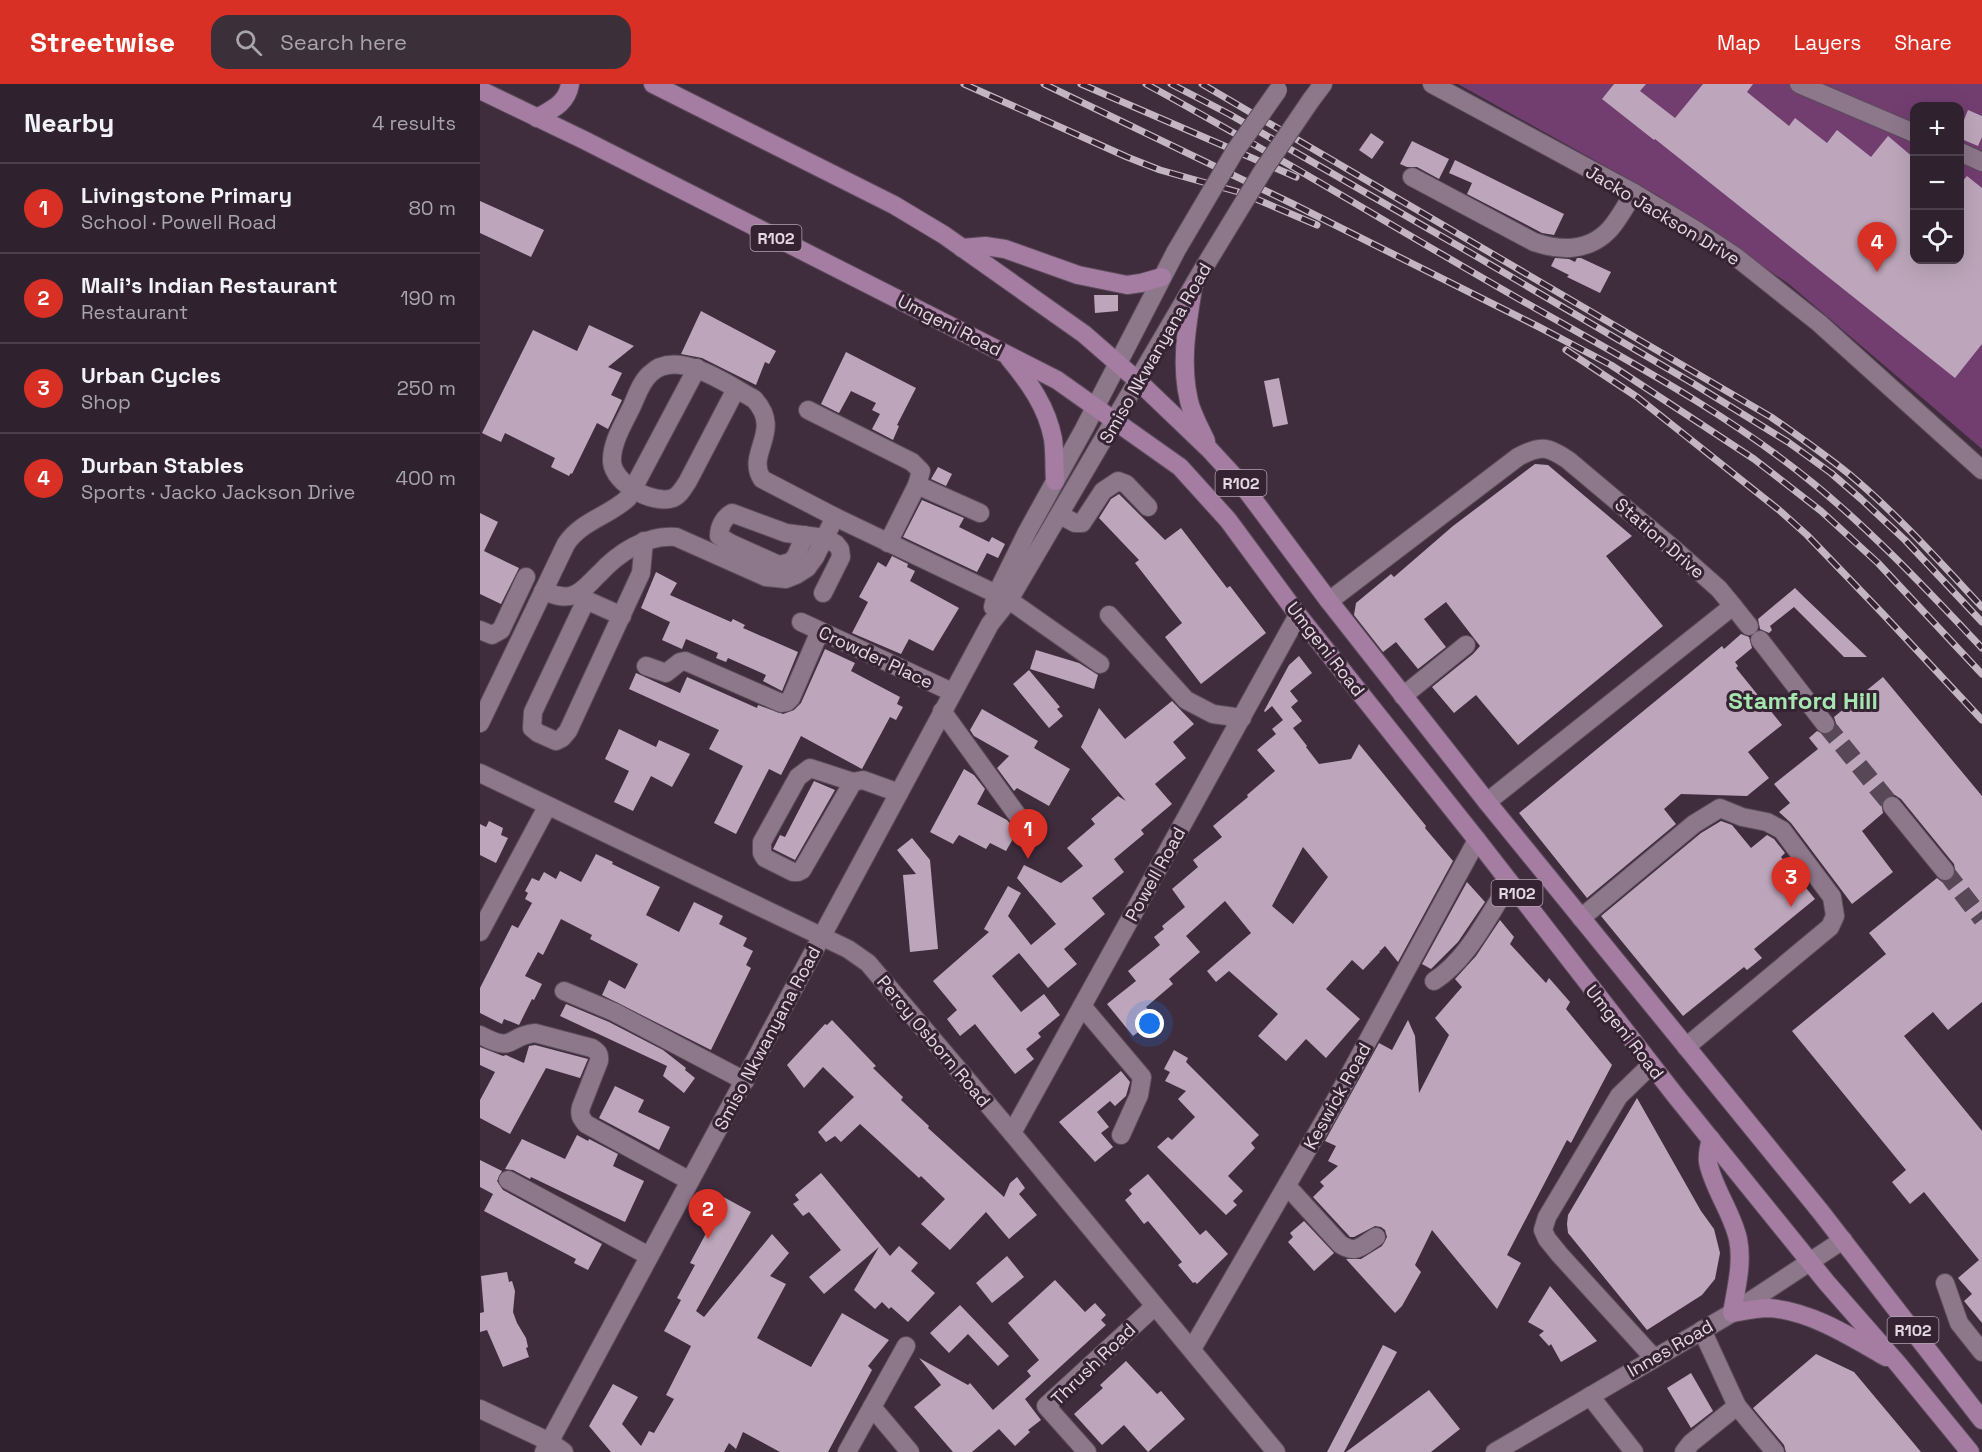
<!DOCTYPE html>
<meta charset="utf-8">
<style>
:root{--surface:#2f222e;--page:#3b2f3a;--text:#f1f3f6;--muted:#a7a4aa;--line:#4a3f4a;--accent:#d93025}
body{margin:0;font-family:"Space Grotesk",sans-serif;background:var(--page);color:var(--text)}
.controls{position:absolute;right:18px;top:18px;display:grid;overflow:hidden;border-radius:12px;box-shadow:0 6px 24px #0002}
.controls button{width:54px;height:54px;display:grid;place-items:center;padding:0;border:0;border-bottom:2px solid var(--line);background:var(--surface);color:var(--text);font:30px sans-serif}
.you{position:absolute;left:670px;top:940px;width:21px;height:21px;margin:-15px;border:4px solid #fff;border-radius:50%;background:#1a73e8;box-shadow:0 0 0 9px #1a73e833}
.badge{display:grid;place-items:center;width:39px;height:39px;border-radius:50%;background:var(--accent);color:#fff;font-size:20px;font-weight:700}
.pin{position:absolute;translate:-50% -50px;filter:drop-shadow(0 2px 3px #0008)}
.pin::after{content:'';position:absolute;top:32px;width:21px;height:18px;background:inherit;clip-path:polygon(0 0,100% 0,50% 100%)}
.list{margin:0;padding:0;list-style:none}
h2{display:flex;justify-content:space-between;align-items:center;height:78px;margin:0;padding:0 24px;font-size:26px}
h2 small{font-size:20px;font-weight:400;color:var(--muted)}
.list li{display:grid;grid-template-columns:39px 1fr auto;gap:18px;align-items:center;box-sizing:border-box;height:90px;padding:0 24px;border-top:2px solid var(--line)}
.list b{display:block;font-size:22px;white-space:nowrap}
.list p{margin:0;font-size:20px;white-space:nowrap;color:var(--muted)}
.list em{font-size:20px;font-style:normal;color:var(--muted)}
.icon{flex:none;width:33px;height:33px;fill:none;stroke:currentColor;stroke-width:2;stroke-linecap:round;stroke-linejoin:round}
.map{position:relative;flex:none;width:1502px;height:1368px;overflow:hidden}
header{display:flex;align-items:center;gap:36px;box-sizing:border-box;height:84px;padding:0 30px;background:var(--accent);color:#fff}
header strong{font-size:28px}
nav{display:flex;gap:33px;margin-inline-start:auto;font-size:21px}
.search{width:420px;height:54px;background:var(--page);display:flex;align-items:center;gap:15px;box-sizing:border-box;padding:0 21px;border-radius:18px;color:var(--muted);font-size:22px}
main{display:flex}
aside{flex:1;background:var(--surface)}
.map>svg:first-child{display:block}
.green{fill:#723e70;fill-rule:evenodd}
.building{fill:#bda6bb;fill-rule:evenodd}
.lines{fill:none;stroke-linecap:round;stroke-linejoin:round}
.minor-tunnel{stroke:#584757;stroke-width:18;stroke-dasharray:18 9;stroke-linecap:butt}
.minor-casing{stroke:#5b4c5a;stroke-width:20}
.major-casing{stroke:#5b4c5a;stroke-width:20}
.minor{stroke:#8d778b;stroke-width:18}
.major{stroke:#a57ca2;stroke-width:18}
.rail-casing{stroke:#c3b5c2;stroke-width:7}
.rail{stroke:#352334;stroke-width:4.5;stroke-dasharray:14;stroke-linecap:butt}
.minor-bridge-casing{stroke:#5b4c5a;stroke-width:20;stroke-linecap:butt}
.minor-bridge{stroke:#8d778b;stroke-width:18}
.labels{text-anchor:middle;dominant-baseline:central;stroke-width:6;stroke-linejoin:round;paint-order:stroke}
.shield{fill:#352334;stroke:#b0a2ae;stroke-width:1.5}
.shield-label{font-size:16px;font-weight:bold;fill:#e4d8e3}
.street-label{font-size:18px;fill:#e4d8e3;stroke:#352334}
.district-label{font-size:24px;font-weight:bold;fill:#a6e7b0;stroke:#352334}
</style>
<header>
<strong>Streetwise</strong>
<div class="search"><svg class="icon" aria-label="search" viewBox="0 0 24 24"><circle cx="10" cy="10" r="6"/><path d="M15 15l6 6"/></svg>Search here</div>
<nav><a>Map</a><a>Layers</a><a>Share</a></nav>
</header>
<main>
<aside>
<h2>Nearby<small>4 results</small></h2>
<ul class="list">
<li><span class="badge">1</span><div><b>Livingstone Primary</b><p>School · Powell Road</p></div><em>80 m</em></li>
<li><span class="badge">2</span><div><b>Mali's Indian Restaurant</b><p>Restaurant</p></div><em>190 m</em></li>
<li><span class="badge">3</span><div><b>Urban Cycles</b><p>Shop</p></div><em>250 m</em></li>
<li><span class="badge">4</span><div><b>Durban Stables</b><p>Sports · Jacko Jackson Drive</p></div><em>400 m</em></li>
</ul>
</aside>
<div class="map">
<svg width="1502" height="1368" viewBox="0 0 1502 1368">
<rect width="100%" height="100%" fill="#3f2d3e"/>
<path class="green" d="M978,0H1502V365L1309,200L1177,111ZM1434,22H1480V176H1434Z"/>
<g class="building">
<polygon points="1134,0 1166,0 1160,7 1195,34 1223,0 1273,0 1267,8 1309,42 1315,34 1347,59 1357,46 1391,73 1408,52 1434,74 1434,176 1479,176 1479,101 1487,92 1502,104 1502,260 1475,294 1175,55 1174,56 1122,15"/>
<polygon points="1488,26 1502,32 1502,53 1498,62 1479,54 1479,48"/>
<polygon points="891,49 904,58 892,75 879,66"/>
<polygon points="932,57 969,75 959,95 937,83 927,83 920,80"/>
<polygon points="975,76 1084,130 1074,151 1062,149 1045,140 987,110 992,99 969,89"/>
<polygon points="0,117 64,146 51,173 0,149"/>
<polygon points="1075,174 1089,175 1095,178 1097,174 1101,174 1131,188 1120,209 1087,193 1089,191 1071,182"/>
<polygon points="614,211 638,211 638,227 615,229"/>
<polygon points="221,227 296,267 289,280 285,278 276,301 222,274 201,270"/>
<polygon points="109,241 154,262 128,283 142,289 131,311 142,316 128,345 117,339 92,390 91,389 89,392 71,383 75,374 25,349 21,358 2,349 53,246 97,267"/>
<polygon points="366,268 436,304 417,341 419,342 413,356 392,345 400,330 392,326 396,319 371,307 359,329 341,320"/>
<polygon points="799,294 808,340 793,343 784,297"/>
<polygon points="1055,380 1068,381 1152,452 1126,472 1183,542 1038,661 996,611 974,629 952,603 993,570 1000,562 966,518 944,535 966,563 938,585 916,558 903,568 874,531 876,519 911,490 914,493 973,442"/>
<polygon points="458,383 472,390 466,402 451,395"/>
<polygon points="639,410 685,456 701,444 747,504 750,502 786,549 721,600 685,553 702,539 655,479 659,476 619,434 631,415"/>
<polygon points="442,416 484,434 479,443 509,458 512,453 525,460 518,474 507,469 497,488 423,453"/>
<polygon points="0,429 18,438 4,467 39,484 21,520 0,510"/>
<polygon points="412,472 428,480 427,483 435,487 430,497 479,524 453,567 429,555 421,570 372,549 388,518 379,513 398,478 406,483"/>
<polygon points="176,488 197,499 190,511 251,538 253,535 265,541 263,544 318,568 302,607 283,597 286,591 248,574 246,578 236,574 238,569 206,555 202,565 182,556 190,538 161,524"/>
<polygon points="1315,504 1323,512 1387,573 1364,573 1314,523 1290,542 1292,546 1289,549 1280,545 1278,535"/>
<polygon points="1261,550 1269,553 1272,564 1255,578 1258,582 1256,584 1302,641 1268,668 1289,694 1267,712 1201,710 1184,725 1196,740 1107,814 1039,729 1206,592 1242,562 1244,565"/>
<polygon points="345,565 375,579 371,587 420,613 417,620 423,623 416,636 410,633 382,685 321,652 301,691 289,685 256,750 234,739 263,682 229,665 239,646 149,605 156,589 200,609 207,593 277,624 278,621 303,630 314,626 321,619"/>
<polygon points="556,566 599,579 618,591 614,605 550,585"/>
<path d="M819,572L832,589L810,607L818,617L811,623L822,637L813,644L827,662L826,663L839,680L871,675L879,660L946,742L945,744L973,777L918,878L905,862L900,867L899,866L900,868L883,886L872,876L846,905L880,935L846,974L826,955L806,977L778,952L798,930L749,887L736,898L727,887L771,849L745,817L706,852L720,868L689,895L693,900L666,923L679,938L664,950L661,946L653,952L627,920L656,897L648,887L680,861L674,853L684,845L682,842L705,823L692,805L718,783L713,776L742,753L733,742L768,713L767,711L795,687L777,666L796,650L792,645L803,636L792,622L785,628L784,627L809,581ZM823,763L848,793L813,840L792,822Z"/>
<polygon points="549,586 580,623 577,625 583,632 569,644 533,600"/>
<polygon points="1403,593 1502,712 1502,918 1468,946 1453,928 1424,952 1502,1047 1502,1239 1484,1217 1492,1210 1478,1194 1499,1176 1444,1108 1430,1120 1412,1098 1426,1086 1312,947 1406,870 1389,849 1457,794 1462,798 1467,798 1476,790 1474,780 1421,715 1415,711 1410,711 1401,719 1403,729 1382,747 1413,788 1372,820 1311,739 1299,728 1310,719 1294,700 1338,665 1329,654 1337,647 1346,651 1352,648 1356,639 1354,633"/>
<polygon points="692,617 714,640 693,658 706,674 675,700 692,720 661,746 664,750 634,775 644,788 612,814 625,830 584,865 597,880 568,904 539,869 512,892 541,928 564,910 580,931 558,949 561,953 546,965 554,975 535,990 495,940 480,952 467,935 477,926 453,897 509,848 504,845 528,802 541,809 528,832 551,861 576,840 537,794 544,781 581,799 603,782 587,764 615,740 611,735 638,712 646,717 601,663 619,624 645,655"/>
<polygon points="502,625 558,657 554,664 590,685 569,722 537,704 534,707 517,684 529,672 494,652 490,646"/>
<polygon points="139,645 176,663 179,656 210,670 192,703 171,692 153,727 134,718 149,687 125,675"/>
<polygon points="484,685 494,691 505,705 497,720 527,736 537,748 526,767 510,759 506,765 479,751 473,760 450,748"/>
<polygon points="334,697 355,706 315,776 293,765 300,751 305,753"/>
<polygon points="9,737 23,744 21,751 28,754 16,779 0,771 0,740 6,743"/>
<polygon points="1241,737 1252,741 1271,764 1287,751 1294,755 1305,769 1301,773 1335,815 1274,865 1282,874 1267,886 1264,883 1203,932 1121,832 1221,749"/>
<polygon points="432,754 450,776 458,865 430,868 423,791 436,790 417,766"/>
<polygon points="116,770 133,778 132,780 180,803 166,831 199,848 214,818 243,832 239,840 267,854 263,862 273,867 266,881 271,884 231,966 122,911 129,896 145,905 158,880 110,855 112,851 81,835 63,871 58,868 45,892 62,900 54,916 52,915 39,941 24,935 22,940 0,929 0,904 32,841 38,844 52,819 45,815 48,809 45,807 52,794 59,797 64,788 76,795 80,787 101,798"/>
<polygon points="987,798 1005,818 978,858 951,885 942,880"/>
<polygon points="1020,836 1034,853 1030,860 1066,899 1069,894 1090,918 1086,925 1132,981 1091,1059 1087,1056 1027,1171 1041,1179 1017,1225 952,1146 935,1181 941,1188 922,1222 915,1229 866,1175 881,1175 902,1162 907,1153 905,1146 901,1143 895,1142 874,1153 870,1153 833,1113 844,1102 840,1098 858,1082 848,1077 856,1062 845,1057 899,959 912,966 928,936 935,952 939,1009 969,951 955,934 982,903 975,895 996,872"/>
<polygon points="86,920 129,938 183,966 206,984 205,986 215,994 204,1009 183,992 187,982 80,932"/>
<polygon points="352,936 396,982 393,984 423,1013 421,1016 449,1042 448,1044 524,1113 530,1099 537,1093 545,1104 539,1110 557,1131 529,1155 506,1128 470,1166 441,1140 465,1115 441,1092 439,1094 380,1040 361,1058 355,1052 346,1058 338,1048 374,1013 343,983 324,1004 307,981 345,940 347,941"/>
<polygon points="55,961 108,975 100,994 66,984 30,1050 0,1034 0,1016 15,988 0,981 0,963 23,972 26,971 44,979 49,962"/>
<polygon points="694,966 708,974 706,978 779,1051 771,1059 775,1064 748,1092 763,1107 753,1117 757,1121 746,1131 677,1063 688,1053 692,1056 715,1033 698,1015 706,1007 685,997 690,988 684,985"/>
<polygon points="641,987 650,998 646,1012 635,1022 630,1017 617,1028 629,1043 621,1049 633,1063 615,1078 579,1038"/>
<polygon points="135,1002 164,1016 158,1028 190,1043 179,1066 119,1034"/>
<polygon points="1157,1014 1221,1127 1234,1145 1240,1169 1235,1195 1222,1211 1167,1246 1088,1149 1087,1140 1088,1131"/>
<polygon points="97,1051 108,1057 109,1055 138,1070 133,1082 164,1097 145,1138 51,1093 50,1095 33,1086 25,1085 42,1055 85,1075"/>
<polygon points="0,1076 22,1087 17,1097 23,1106 122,1160 108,1186 94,1179 96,1175 4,1127 13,1110 0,1103"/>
<polygon points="341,1089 410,1172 419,1162 438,1179 431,1187 455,1209 428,1238 411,1223 409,1225 402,1218 395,1225 374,1206 399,1163 344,1210 329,1193 361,1166 329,1128 323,1132 313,1120 319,1116 315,1111"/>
<polygon points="668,1090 720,1151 726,1146 748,1170 717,1200 715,1198 713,1199 698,1181 702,1178 668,1137 664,1140 645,1116 652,1110 649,1106"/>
<polygon points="238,1110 271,1128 216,1227 224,1233 292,1150 309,1169 290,1192 306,1200 277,1254 331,1283 362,1229 409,1256 388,1282 392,1286 348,1368 300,1368 263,1348 256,1365 249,1359 244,1368 131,1368 109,1342 133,1300 158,1313 142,1340 161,1362 169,1347 174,1349 194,1315 186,1311 211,1262 184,1247 201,1216 197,1214 215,1181 210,1179 230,1142 222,1138"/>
<polygon points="824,1137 854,1169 834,1187 808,1158 813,1153 810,1149"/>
<polygon points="527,1172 544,1193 512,1219 496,1199"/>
<polygon points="27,1188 29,1198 32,1197 35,1207 33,1228 37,1239 46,1254 48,1263 46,1264 49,1273 23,1283 7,1246 0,1248 0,1229 4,1228 1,1192"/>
<polygon points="575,1196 605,1228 615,1219 626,1231 621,1236 626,1241 545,1315 561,1336 548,1346 550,1348 535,1362 519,1345 492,1368 473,1368 434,1323 461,1301 439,1274 488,1301 490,1299 513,1326 551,1292 547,1287 559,1276 528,1239"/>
<polygon points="1070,1202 1117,1257 1081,1278 1071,1260 1069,1262 1059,1251 1064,1247 1048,1238"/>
<polygon points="480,1221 529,1272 518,1282 488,1250 469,1269 450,1249"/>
<polygon points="903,1261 917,1268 864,1368 847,1368"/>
<polygon points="1336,1270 1374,1288 1441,1368 1306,1368 1304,1361 1273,1324"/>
<polygon points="646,1277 677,1310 681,1307 705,1335 668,1368 644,1341 622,1361 594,1330 623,1304 620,1301"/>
<polygon points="1211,1289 1233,1327 1211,1344 1187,1304"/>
<polygon points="949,1306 980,1345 951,1368 866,1368"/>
</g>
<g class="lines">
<g class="minor-tunnel">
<polyline points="1345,640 1412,722"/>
<polyline points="1465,787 1502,835"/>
</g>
<defs>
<g id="minor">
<polyline points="952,0 1154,109 1217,147 1256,173 1339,239 1502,386"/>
<polyline points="1319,0 1434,49"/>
<polyline points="831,16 843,0"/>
<polyline points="1480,68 1502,78"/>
<path d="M932,93L1054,158C1080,167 1109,168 1130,145C1139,135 1146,121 1154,109"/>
<path d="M256,305L208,397C204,403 200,411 193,414C173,421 134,400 132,378C131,359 144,339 152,322C157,311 161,298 170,290C197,263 248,301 274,315C304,347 265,369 282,395L355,433L529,516L620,580"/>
<polyline points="328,326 432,378 441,387 437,401 408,459"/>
<polyline points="437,401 500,429"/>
<polyline points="580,431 595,439 602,439 623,407 638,397 646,400 668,423"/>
<path d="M325,451L316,472L311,478L299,481L250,459L239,452C239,443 244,433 252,429L306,449L345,454L356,460L360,465L361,473L343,509"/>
<path d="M63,507C72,510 80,514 90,512C102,510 110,498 119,490C138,469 167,450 196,453L286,493L306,495L316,491L327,484L335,473L355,433"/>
<polyline points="98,510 106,516 142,532"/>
<polyline points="106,516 53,628 52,644 58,649 76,657 82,654 88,647 161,489 164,457"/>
<path d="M849,517L1038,373C1060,361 1068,362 1088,376L1195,466L1239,505L1253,522L1007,718"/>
<polyline points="1253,522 1269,542"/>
<polyline points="513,523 516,511 547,448 604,345 696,167"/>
<polyline points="629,531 706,616 733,630 762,634"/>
<polyline points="321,538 472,608"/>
<polyline points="0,546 12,551 21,546 46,493"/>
<polyline points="1280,556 1345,640"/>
<polyline points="166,582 186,589 200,578 205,577 301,619 307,618 311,614 340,547"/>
<polyline points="923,612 986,561"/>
<polyline points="462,627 543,739"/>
<path d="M0,639L86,460C101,437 129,432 148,414L217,284"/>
<polyline points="0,689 368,865 388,879 532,1049 796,1368"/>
<polyline points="373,698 322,786 318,788 313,788 285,774 282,769 282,758 318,693 330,684 373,698 383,696 419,709"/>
<polyline points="1412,722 1465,787"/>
<polyline points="1101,834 1214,740 1240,724 1262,733 1287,738 1302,746 1352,813 1355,832 1350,843 1206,963"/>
<polyline points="0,848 67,723"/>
<path d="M954,897C989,874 1007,833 1030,799"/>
<polyline points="84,907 134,928 265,997"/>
<polyline points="602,922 662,993 659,1011 641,1051"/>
<path d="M0,951C36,970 26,952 55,949L112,964C118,968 120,970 119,977L101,1023C99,1031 101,1034 106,1040L210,1097"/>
<polyline points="1171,981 1139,1012 1067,1133 1063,1146 1067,1155 1080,1171 1174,1274"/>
<polyline points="532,1049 818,531"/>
<polyline points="28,1096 169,1172"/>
<path d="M807,1102L860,1160C876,1171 881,1162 896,1153"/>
<polyline points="1465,1199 1479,1239 1502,1268"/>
<polyline points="1222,1246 1257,1322 1295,1368"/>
<polyline points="712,1265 848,1030 997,756"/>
<polyline points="1110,1312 1154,1368"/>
<polyline points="392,1323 430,1368"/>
<polyline points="0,1325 70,1358 84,1368"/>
<polyline points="64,1368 510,540 529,516 723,185"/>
<polyline points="367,1368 426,1262"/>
<polyline points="607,1368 566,1322 675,1222"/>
<polyline points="1015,1368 1252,1229 1363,1156"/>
<polyline points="1204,1368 1211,1359 1257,1322"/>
</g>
<g id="major">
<polyline points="173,0 414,121 464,151 604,250 658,297 729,365 764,403 849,517 1007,718 1340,1127 1502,1336"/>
<polyline points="0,6 104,56 577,296 700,383 748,436 818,531 997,756 1195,1011 1347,1199 1418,1280 1490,1368"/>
<path d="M57,34C73,25 87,19 90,0"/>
<polyline points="482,164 505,162 525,165 598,191 647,201 661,199 682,193"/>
<path d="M713,204C707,242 700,279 709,317C712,330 720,344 726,357"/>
<path d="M529,274C549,298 567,323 573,355C575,369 574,383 575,397"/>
<path d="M1231,1055C1229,1062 1227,1070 1228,1078C1233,1104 1252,1128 1258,1155C1263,1179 1256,1205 1252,1229C1263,1227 1277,1224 1289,1224C1331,1227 1371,1253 1406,1273"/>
</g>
</defs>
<use href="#minor" class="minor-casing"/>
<use href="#major" class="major-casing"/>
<use href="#minor" class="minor"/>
<use href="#major" class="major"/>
<defs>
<g id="rail">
<polyline points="484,0 647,73 680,86 762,109 837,141"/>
<polyline points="564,0 813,120 1059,243 1131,281 1274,375 1341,427 1398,479 1502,590"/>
<polyline points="601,0 816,93"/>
<path d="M666,0C790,67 910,141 1032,211C1135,270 1243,325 1334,400C1395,450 1448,507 1502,564"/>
<polyline points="691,0 749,30 994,171 1214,300 1308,358 1351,389 1381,415 1425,456 1502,538"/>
<path d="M722,0L1291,333C1317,351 1344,370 1369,390C1417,430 1459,477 1502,523"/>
<polyline points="1086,266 1157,313 1299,426 1327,451 1403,530 1502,636"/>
</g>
</defs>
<use href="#rail" class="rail-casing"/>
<use href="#rail" class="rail"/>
<defs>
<g id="minor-bridge">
<polyline points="696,167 755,67 798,6"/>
<polyline points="723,185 784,85 831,16"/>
</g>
</defs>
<use href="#minor-bridge" class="minor-bridge-casing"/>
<use href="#minor-bridge" class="minor-bridge"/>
</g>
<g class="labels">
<g class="shield">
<rect x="270.5" y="141" width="51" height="26" rx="4.5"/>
<rect x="735.5" y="386" width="51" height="26" rx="4.5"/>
<rect x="1011.5" y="796" width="51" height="26" rx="4.5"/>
<rect x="1407.5" y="1233" width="51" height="26" rx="4.5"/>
</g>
<g class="shield-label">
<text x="296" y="154">R102</text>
<text x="761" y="399">R102</text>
<text x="1037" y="809">R102</text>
<text x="1433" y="1246">R102</text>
</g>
<g class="street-label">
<text transform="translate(1183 131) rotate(31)">Jacko Jackson Drive</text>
<text transform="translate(470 241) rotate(27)">Umgeni Road</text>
<text transform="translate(675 269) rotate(-60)">Smiso Nkwanyana Road</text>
<text transform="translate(1180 454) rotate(41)">Station Drive</text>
<text transform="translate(846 565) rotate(52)">Umgeni Road</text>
<text transform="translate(396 573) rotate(25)">Crowder Place</text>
<text transform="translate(675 790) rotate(-61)">Powell Road</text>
<text transform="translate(1145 948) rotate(52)">Umgeni Road</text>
<text transform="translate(287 954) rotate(-62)">Smiso Nkwanyana Road</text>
<text transform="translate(454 957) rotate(50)">Percy Osborn Road</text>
<text transform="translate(857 1012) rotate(-61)">Keswick Road</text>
<text transform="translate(1190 1264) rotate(-30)">Innes Road</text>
<text transform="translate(613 1280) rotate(-44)">Thrush Road</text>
</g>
<g class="district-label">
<text x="1323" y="616">Stamford Hill</text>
</g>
</g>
</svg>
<div class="controls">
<button>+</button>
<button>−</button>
<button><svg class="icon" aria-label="locate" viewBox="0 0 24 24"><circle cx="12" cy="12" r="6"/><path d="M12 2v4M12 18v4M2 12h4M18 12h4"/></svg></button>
</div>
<div class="you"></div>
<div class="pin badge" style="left:548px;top:775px">1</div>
<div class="pin badge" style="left:228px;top:1155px">2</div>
<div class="pin badge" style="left:1311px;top:823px">3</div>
<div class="pin badge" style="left:1397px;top:188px">4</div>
</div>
</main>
